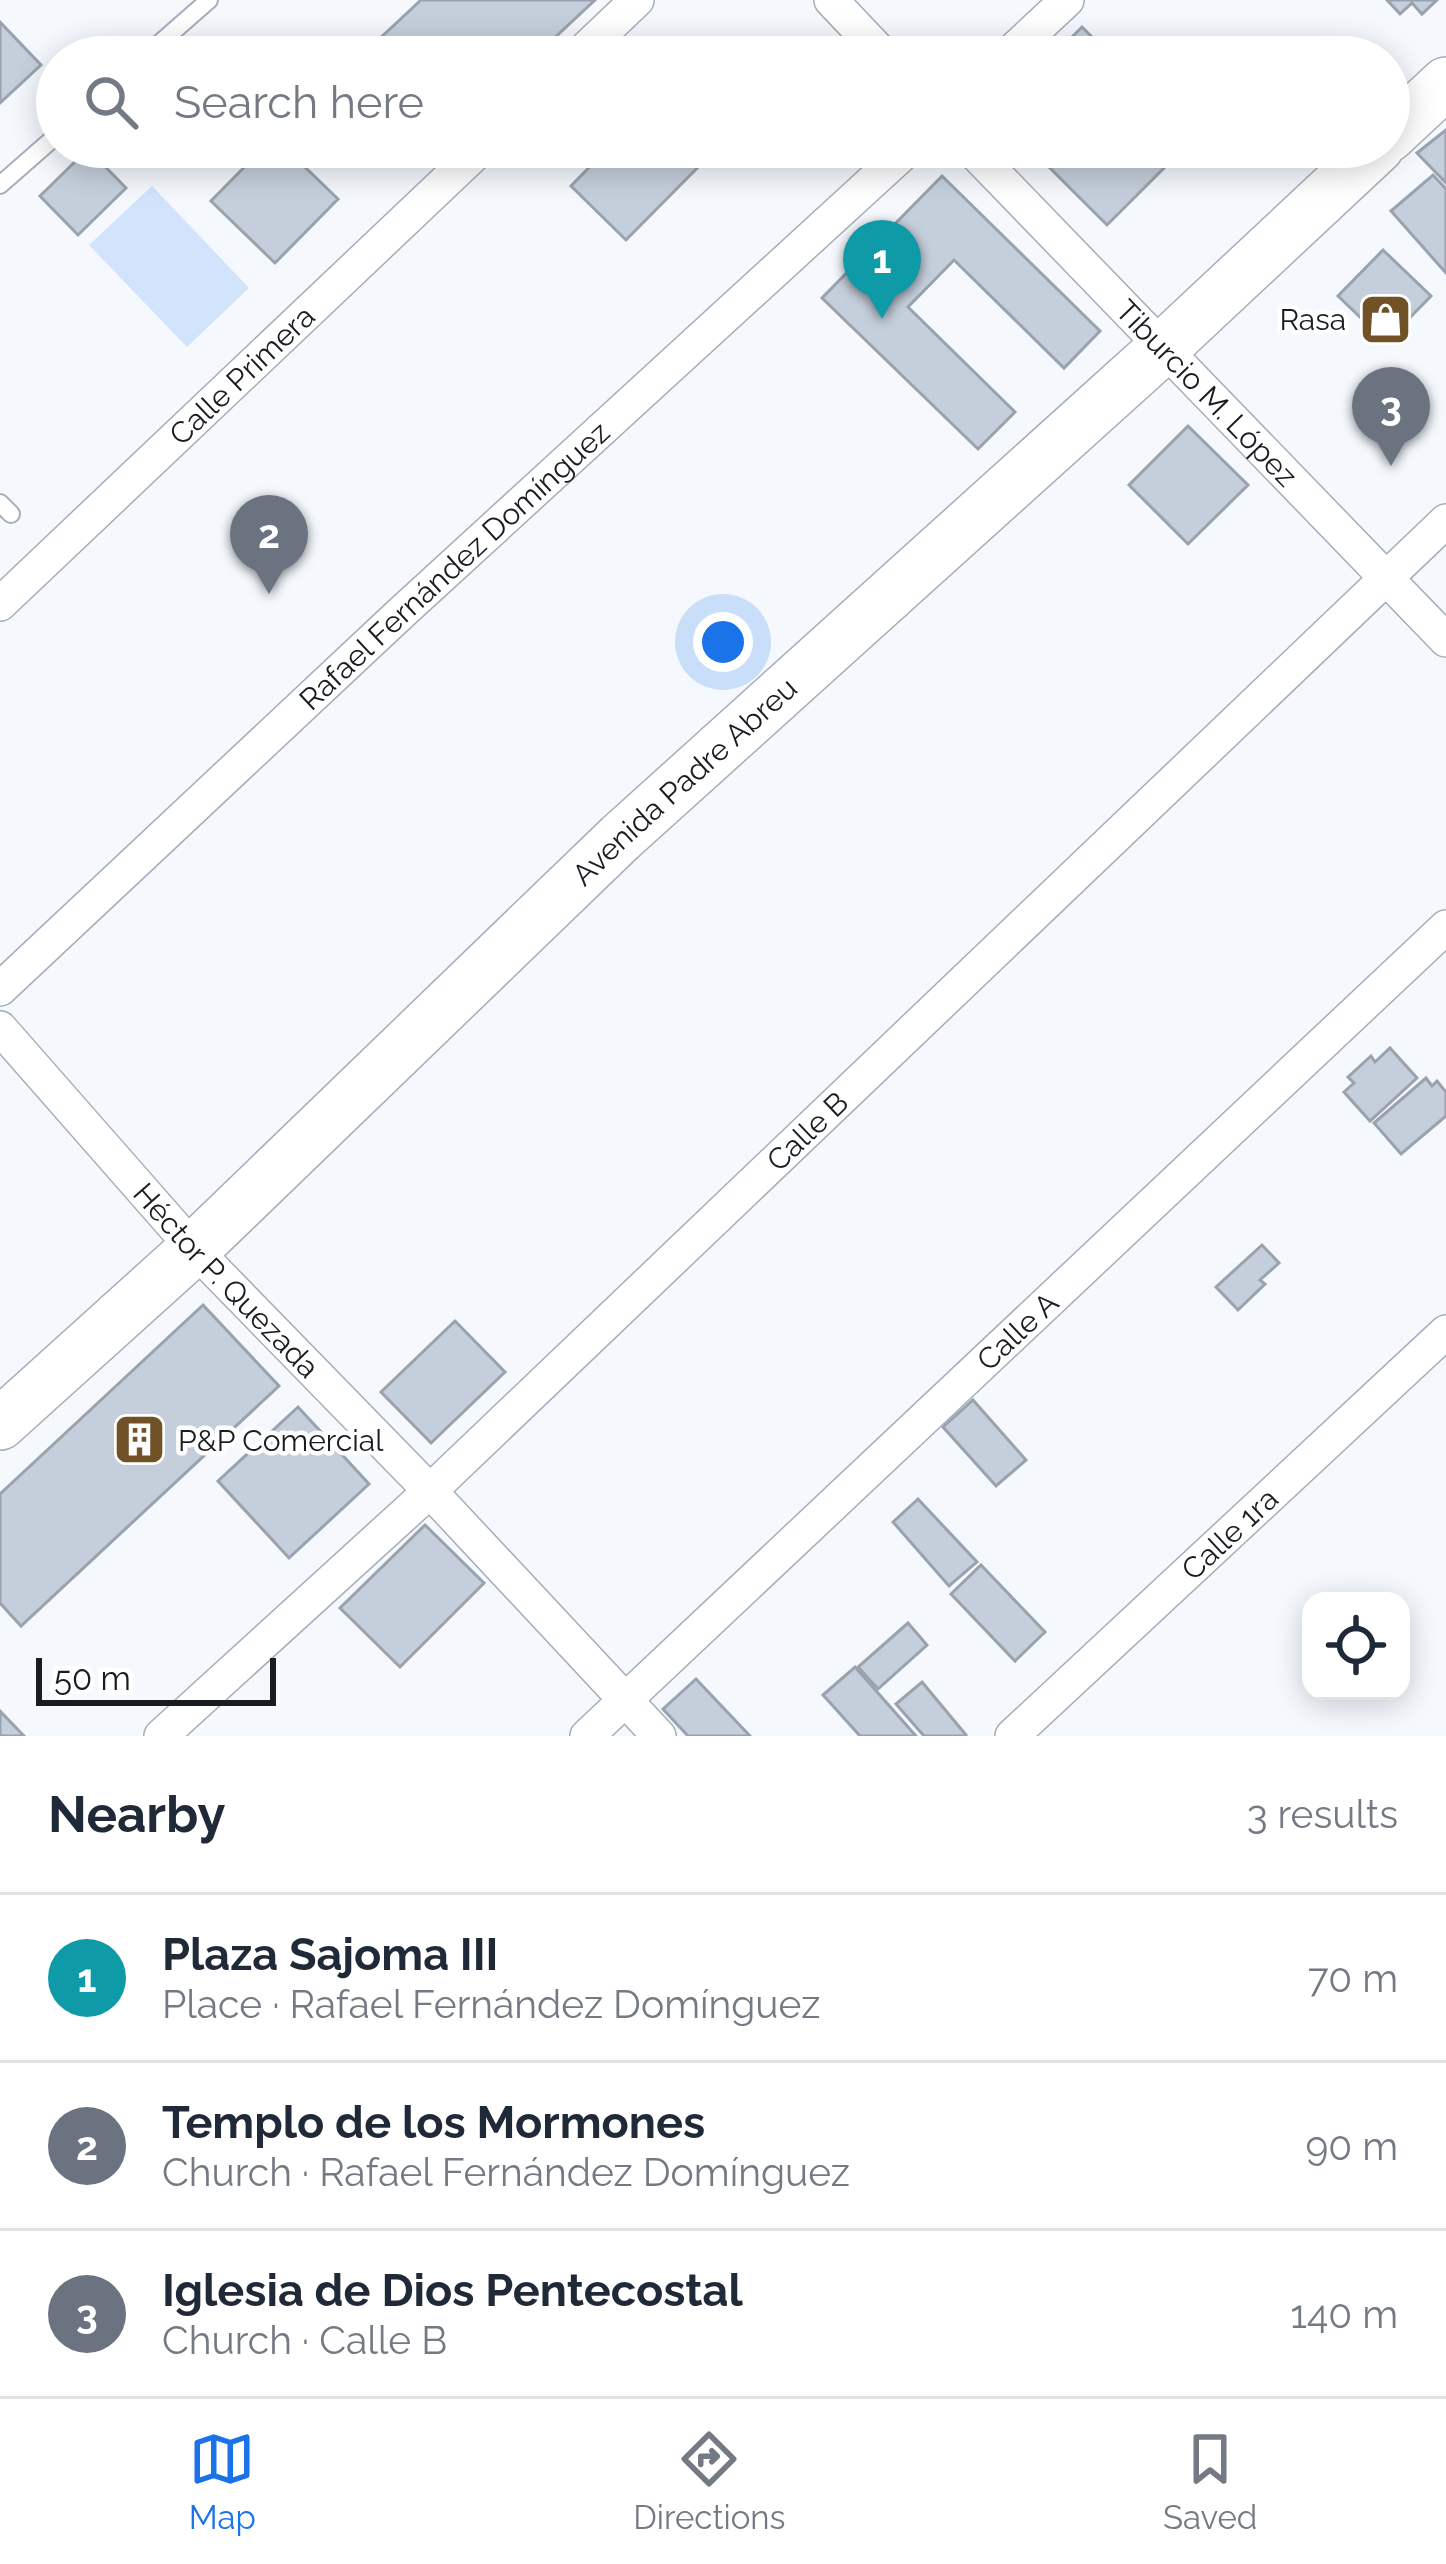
<!DOCTYPE html>
<meta charset="utf-8">
<style>
:root{--surface:#fff;--page:#f2f2f3;--text:#1f2937;--muted:#747a83;--line:#e0e1e3;--accent:#1a73e8}
body{margin:0;font-family:Raleway,sans-serif;background:var(--page);color:var(--text)}
.controls{position:absolute;right:36px;bottom:36px;display:grid;overflow:hidden;border-radius:24px;box-shadow:0 6px 30px #0003}
.controls button{width:108px;height:108px;display:grid;place-items:center;padding:0;border:0;border-bottom:3px solid var(--line);background:var(--surface);color:var(--text);font:60px sans-serif}
.scale{position:absolute;left:36px;bottom:30px;width:240px;box-sizing:border-box;padding-left:12px;border:6px solid #191d21;border-top:0;font-size:33px;line-height:42px;white-space:nowrap;color:#191d21;-webkit-text-stroke:9px #fff;paint-order:stroke}
.you{position:absolute;left:723px;top:642px;width:42px;height:42px;margin:-30px;border:9px solid #fff;border-radius:50%;background:#1a73e8;box-shadow:0 0 0 18px #1a73e833}
.badge{display:grid;place-items:center;width:78px;height:78px;border-radius:50%;background:var(--accent);color:#fff;font-size:39px;font-weight:700}
.pin{position:absolute;translate:-50% -99px;filter:drop-shadow(0 3px 6px #0008)}
.pin::after{content:'';position:absolute;top:63px;width:42px;height:36px;background:inherit;clip-path:polygon(0 0,100% 0,50% 100%)}
.list{margin:0;padding:0;list-style:none}
h2{display:flex;justify-content:space-between;align-items:center;height:156px;margin:0;padding:0 48px;font-size:51px}
h2 small{font-size:39px;font-weight:400;color:var(--muted)}
.list li{display:grid;grid-template-columns:78px 1fr auto;gap:36px;align-items:center;box-sizing:border-box;height:168px;padding:0 48px;border-top:3px solid var(--line)}
.list b{display:block;font-size:45px;white-space:nowrap}
.list p{margin:0;font-size:39px;white-space:nowrap;color:var(--muted)}
.list em{font-size:39px;font-style:normal;color:var(--muted)}
.icon{flex:none;width:66px;height:66px;fill:none;stroke:currentColor;stroke-width:2;stroke-linecap:round;stroke-linejoin:round}
.map{position:relative;flex:none;width:1446px;height:1736px;overflow:hidden}
.search{position:absolute;background:var(--surface);box-shadow:0 6px 30px #0003;left:36px;right:36px;top:36px;height:132px;display:flex;align-items:center;gap:30px;box-sizing:border-box;padding:0 42px;border-radius:66px;color:var(--muted);font-size:45px}
.sheet{height:660px;background:var(--surface)}
nav{display:flex;justify-content:space-around;align-items:center;box-sizing:border-box;height:168px;border-top:3px solid var(--line);background:var(--surface);font-size:33px;color:var(--muted)}
nav a{display:grid;justify-items:center;gap:6px}
nav .on{color:var(--accent)}
.map>svg:first-child{display:block}
.park{fill:#d1e4fc}
.building{fill:#c5cfdb;stroke:#99a2ae;stroke-width:3}
.lines{fill:none;stroke-linecap:round;stroke-linejoin:round}
.service-casing{stroke:#a4aeba;stroke-width:20}
.minor-casing{stroke:#a4aeba;stroke-width:36}
.primary-casing{stroke:#a4aeba;stroke-width:54}
.service{stroke:#fff;stroke-width:16}
.minor{stroke:#fff;stroke-width:33}
.primary{stroke:#fff;stroke-width:51}
.labels{text-anchor:middle;dominant-baseline:central;stroke-width:9;stroke-linejoin:round;paint-order:stroke}
.poi-label{font-size:30px;fill:#191d21;stroke:#fff;text-anchor:end}
.street-label{font-size:30px;fill:#191d21;stroke:#fff}
</style>
<div class="map">
<svg width="1446" height="1736" viewBox="0 0 1446 1736">
<rect width="100%" height="100%" fill="#f5f9fe"/>
<polygon class="park" points="152,186 249,288 187,347 89,245"/>
<g class="building">
<polygon points="421,0 595,0 534,57 360,57"/>
<polygon points="1387,0 1437,0 1422,14 1412,3 1400,14"/>
<polygon points="0,22 41,65 0,103"/>
<polygon points="1082,27 1112,57 1052,57"/>
<polygon points="1446,130 1446,183 1417,153"/>
<polygon points="264,147 284,147 338,199 275,263 211,201"/>
<polygon points="609,147 718,147 626,240 571,186"/>
<polygon points="1029,147 1185,147 1107,225"/>
<polygon points="88,149 126,188 78,235 40,196"/>
<polygon points="1433,175 1446,189 1446,273 1391,211"/>
<polygon points="942,176 1100,331 1064,368 954,260 908,307 1015,412 978,449 822,298"/>
<polygon points="1383,250 1431,296 1386,342 1338,296"/>
<polygon points="1188,426 1248,485 1188,544 1129,485"/>
<polygon points="1390,1048 1417,1078 1370,1121 1344,1092 1354,1083 1348,1077 1371,1056 1375,1062"/>
<polygon points="1426,1078 1432,1086 1437,1081 1446,1092 1446,1116 1401,1154 1374,1123"/>
<polygon points="1262,1245 1279,1263 1260,1280 1265,1284 1238,1310 1216,1287"/>
<polygon points="203,1305 279,1386 21,1626 0,1603 0,1494"/>
<polygon points="455,1321 505,1372 431,1443 381,1392"/>
<polygon points="973,1400 1026,1460 996,1486 943,1427"/>
<polygon points="298,1407 369,1484 289,1558 218,1481"/>
<polygon points="918,1499 977,1562 949,1586 893,1522"/>
<polygon points="425,1525 484,1583 400,1667 340,1608"/>
<polygon points="981,1565 1045,1632 1015,1661 951,1594"/>
<polygon points="908,1623 927,1645 878,1689 858,1667"/>
<polygon points="855,1667 916,1736 860,1736 823,1695"/>
<polygon points="696,1679 750,1736 688,1736 663,1709"/>
<polygon points="922,1682 966,1735 965,1736 924,1736 896,1704"/>
<polygon points="0,1711 24,1736 0,1736"/>
</g>
<g class="lines">
<defs>
<g id="service">
<polyline points="144,57 209,0"/>
<polyline points="0,185 57,135"/>
<polyline points="0,503 11,514"/>
</g>
<g id="minor">
<polyline points="831,0 885,57"/>
<polyline points="577,57 637,0"/>
<polyline points="1006,57 1067,0"/>
<path id="s1" d="M969,147L1446,640"/>
<path id="s2" d="M0,604L482,147"/>
<path id="s3" d="M0,989L400,614L910,147"/>
<path id="s4" d="M0,1028L194,1249L430,1491L659,1736"/>
<path id="s5" d="M161,1736L430,1491L1446,521"/>
<path id="s6" d="M587,1736L1446,927"/>
<path id="s7" d="M1012,1736L1446,1332"/>
</g>
<g id="primary">
<polyline points="1389,136 1446,83"/>
<path id="s8" d="M0,1424L194,1249L620,838L1162,349L1378,147"/>
</g>
</defs>
<use href="#service" class="service-casing"/>
<use href="#minor" class="minor-casing"/>
<use href="#primary" class="primary-casing"/>
<use href="#service" class="service"/>
<use href="#minor" class="minor"/>
<use href="#primary" class="primary"/>
</g>
<defs>
<symbol id="shop-square" viewBox="-11 -11 22 22"><rect x="-9" y="-9" width="18" height="18" rx="4" fill="#705226" stroke="#fff"/><path d="M-5-2.5h2.3a2.7 3.5 0 0 1 5.4 0H5L5.5 6h-11ZM-1.5-2.5h3a1.5 2.3 0 0 0-3 0Z" fill="#fff"/></symbol>
<symbol id="building-square" viewBox="-11 -11 22 22"><rect x="-9" y="-9" width="18" height="18" rx="4" fill="#705226" stroke="#fff"/><path d="M-4-6H4V6H1V3H-1V6H-4ZM-2.5-4.3h1.7v1.8h-1.7ZM.8-4.3h1.7v1.8H.8ZM-2.5-1h1.7V.8h-1.7ZM.8-1h1.7V.8H.8Z" fill="#fff"/></symbol>
</defs>
<g fill-rule="evenodd">
<use href="#shop-square" x="1356" y="290" width="59" height="59"/>
<use href="#building-square" x="110" y="1410" width="59" height="59"/>
</g>
<g class="labels">
<g class="poi-label">
<text x="1346" y="319">Rasa</text>
<text x="178" y="1440" text-anchor="start">P&amp;P Comercial</text>
</g>
<g class="street-label">
<text stroke="none"><textPath href="#s2" startOffset="333">Calle Primera</textPath></text>
<text stroke="none"><textPath href="#s1" startOffset="342">Tiburcio M. López</textPath></text>
<text stroke="none"><textPath href="#s3" startOffset="621">Rafael Fernández Domínguez</textPath></text>
<text stroke="none"><textPath href="#s8" startOffset="939">Avenida Padre Abreu</textPath></text>
<text stroke="none"><textPath href="#s5" startOffset="885">Calle B</textPath></text>
<text stroke="none"><textPath href="#s4" startOffset="339">Héctor P. Quezada</textPath></text>
<text stroke="none"><textPath href="#s6" startOffset="591">Calle A</textPath></text>
<text stroke="none"><textPath href="#s7" startOffset="297">Calle 1ra</textPath></text>
</g>
</g>
</svg>
<div class="controls">
<button><svg class="icon" aria-label="locate" viewBox="0 0 24 24"><circle cx="12" cy="12" r="6"/><path d="M12 2v4M12 18v4M2 12h4M18 12h4"/></svg></button>
</div>
<div class="scale">50 m</div>
<div class="you"></div>
<div class="pin badge" style="left:882px;top:319px;background:#0f9aa8">1</div>
<div class="pin badge" style="left:269px;top:594px;background:#6b7280">2</div>
<div class="pin badge" style="left:1391px;top:466px;background:#6b7280">3</div>
<div class="search"><svg class="icon" aria-label="search" viewBox="0 0 24 24"><circle cx="10" cy="10" r="6"/><path d="M15 15l6 6"/></svg>Search here</div>
</div>
<section class="sheet">
<h2>Nearby<small>3 results</small></h2>
<ul class="list">
<li><span class="badge" style="background:#0f9aa8">1</span><div><b>Plaza Sajoma III</b><p>Place · Rafael Fernández Domínguez</p></div><em>70 m</em></li>
<li><span class="badge" style="background:#6b7280">2</span><div><b>Templo de los Mormones</b><p>Church · Rafael Fernández Domínguez</p></div><em>90 m</em></li>
<li><span class="badge" style="background:#6b7280">3</span><div><b>Iglesia de Dios Pentecostal</b><p>Church · Calle B</p></div><em>140 m</em></li>
</ul>
</section>
<nav>
<a class="on"><svg class="icon" aria-label="map" viewBox="0 0 24 24"><path d="M3 6l6-2 6 2 6-2v14l-6 2-6-2-6 2zM9 4v14M15 6v14"/></svg>Map</a>
<a><svg class="icon" aria-label="directions" viewBox="0 0 24 24"><path d="M12 3l9 9-9 9-9-9zM9 14v-3h6M13 9l2 2-2 2"/></svg>Directions</a>
<a><svg class="icon" aria-label="saved" viewBox="0 0 24 24"><path d="M7 4h10v16l-5-4-5 4z"/></svg>Saved</a>
</nav>
